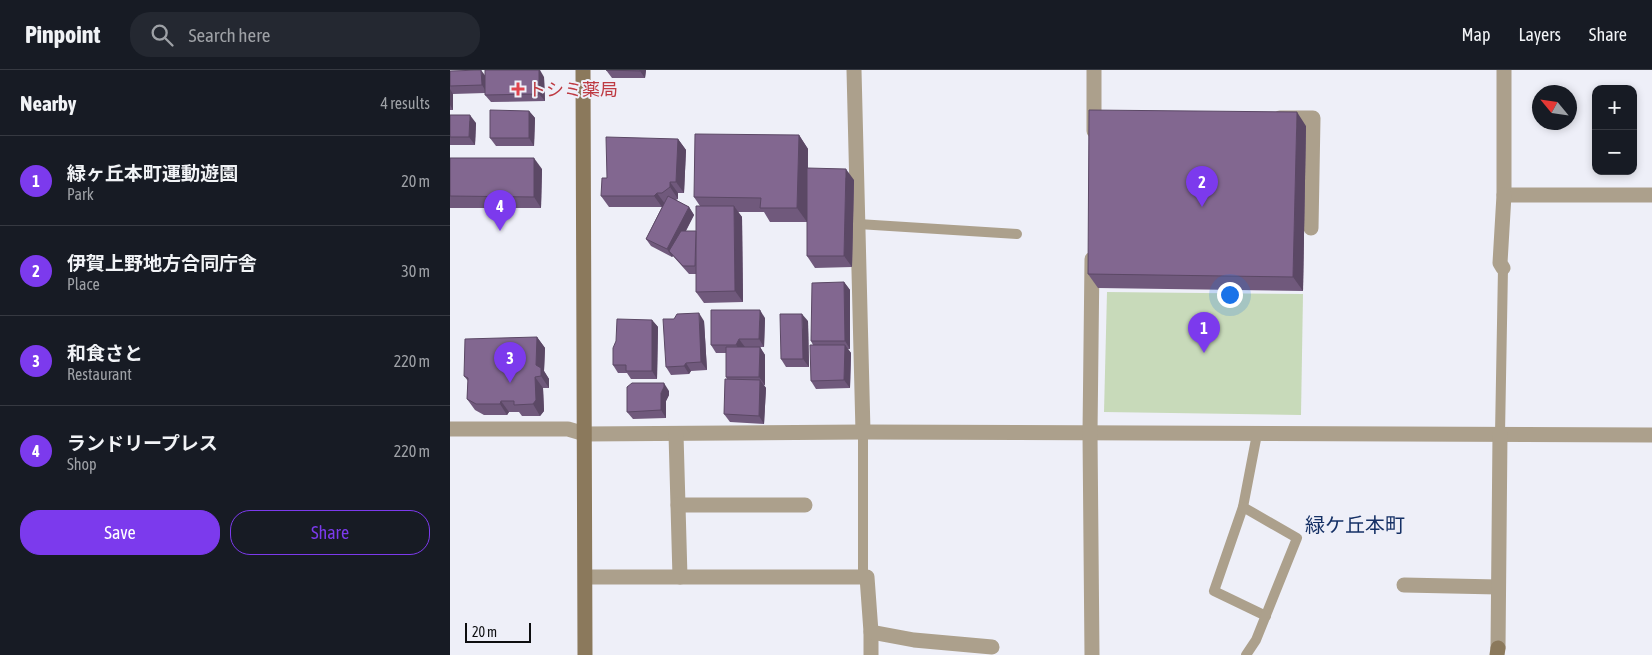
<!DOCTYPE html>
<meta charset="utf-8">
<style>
:root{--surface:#171b24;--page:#242831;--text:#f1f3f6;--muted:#9ea1a6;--line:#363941;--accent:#7c3aed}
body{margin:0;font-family:"Asap Condensed","Noto Sans JP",sans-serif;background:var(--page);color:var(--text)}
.controls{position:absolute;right:15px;top:15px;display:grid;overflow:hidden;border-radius:10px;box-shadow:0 2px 8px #0003}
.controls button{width:45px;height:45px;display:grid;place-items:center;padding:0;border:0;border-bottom:1px solid var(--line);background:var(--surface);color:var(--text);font:25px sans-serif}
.compass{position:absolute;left:1082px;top:15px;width:45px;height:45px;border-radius:50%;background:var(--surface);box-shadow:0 2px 8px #0003;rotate:299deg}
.scale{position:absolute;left:15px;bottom:12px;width:66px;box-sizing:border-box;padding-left:5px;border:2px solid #0d0e10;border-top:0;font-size:14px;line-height:18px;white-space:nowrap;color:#0d0e10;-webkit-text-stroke:4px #eeeff8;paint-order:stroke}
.you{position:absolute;left:779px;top:224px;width:18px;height:18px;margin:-12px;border:4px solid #fff;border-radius:50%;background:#1a73e8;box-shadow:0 0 0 8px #1a73e833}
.badge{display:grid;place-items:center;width:32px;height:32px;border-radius:50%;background:var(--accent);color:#fff;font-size:16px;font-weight:700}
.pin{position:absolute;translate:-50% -41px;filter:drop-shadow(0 1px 2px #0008)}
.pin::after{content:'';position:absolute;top:26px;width:18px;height:15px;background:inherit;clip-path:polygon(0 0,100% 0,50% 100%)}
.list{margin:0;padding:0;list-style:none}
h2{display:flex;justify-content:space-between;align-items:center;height:65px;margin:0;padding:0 20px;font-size:21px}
h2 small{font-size:16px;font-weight:400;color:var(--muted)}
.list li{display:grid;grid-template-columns:32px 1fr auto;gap:15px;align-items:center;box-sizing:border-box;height:90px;padding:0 20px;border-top:1px solid var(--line)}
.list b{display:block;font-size:19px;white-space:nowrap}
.list p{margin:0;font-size:16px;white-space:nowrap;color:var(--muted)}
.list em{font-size:16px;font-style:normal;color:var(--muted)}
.actions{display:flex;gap:10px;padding:15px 20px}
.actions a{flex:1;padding:11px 0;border:1px solid var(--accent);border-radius:20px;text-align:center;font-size:18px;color:var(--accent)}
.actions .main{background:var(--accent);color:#fff}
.icon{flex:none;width:28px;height:28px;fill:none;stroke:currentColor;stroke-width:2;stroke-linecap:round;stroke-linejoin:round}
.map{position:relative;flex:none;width:1202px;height:585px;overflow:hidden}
header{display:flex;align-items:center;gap:30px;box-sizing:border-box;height:70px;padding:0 25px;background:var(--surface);border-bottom:1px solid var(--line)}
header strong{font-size:24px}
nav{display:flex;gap:28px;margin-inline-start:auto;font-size:18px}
.search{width:350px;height:45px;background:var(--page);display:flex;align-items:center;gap:12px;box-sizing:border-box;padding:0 18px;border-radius:20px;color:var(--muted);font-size:19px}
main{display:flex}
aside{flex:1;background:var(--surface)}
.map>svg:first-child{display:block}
.green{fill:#c8daba}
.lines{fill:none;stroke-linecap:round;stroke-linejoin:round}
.lane{stroke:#aca08c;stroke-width:10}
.street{stroke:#aca08c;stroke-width:15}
.secondary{stroke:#8b795c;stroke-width:15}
.wall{fill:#70597c}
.shaded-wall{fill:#5b4865}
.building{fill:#826790;stroke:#5b4865}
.health-dot{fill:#e0444e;stroke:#eeeff8;stroke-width:2}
.labels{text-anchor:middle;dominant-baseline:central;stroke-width:4;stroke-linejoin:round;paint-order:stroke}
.health-label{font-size:18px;fill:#be3a42;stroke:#eeeff8;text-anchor:start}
.quarter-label{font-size:20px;fill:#153065;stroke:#eeeff8}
</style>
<header>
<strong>Pinpoint</strong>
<div class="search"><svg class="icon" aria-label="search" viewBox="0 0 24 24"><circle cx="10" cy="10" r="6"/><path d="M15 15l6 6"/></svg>Search here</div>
<nav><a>Map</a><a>Layers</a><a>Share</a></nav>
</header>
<main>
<aside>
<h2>Nearby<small>4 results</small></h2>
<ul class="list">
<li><span class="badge">1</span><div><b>緑ヶ丘本町運動遊園</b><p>Park</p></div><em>20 m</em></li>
<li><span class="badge">2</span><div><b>伊賀上野地方合同庁舎</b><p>Place</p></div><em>30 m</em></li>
<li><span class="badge">3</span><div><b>和食さと</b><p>Restaurant</p></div><em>220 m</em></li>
<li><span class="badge">4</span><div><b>ランドリープレス</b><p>Shop</p></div><em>220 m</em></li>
</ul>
<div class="actions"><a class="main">Save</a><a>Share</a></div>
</aside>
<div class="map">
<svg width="1202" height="585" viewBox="0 0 1202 585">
<rect width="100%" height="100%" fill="#eeeff8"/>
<polygon class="green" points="657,222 853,224 851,345 654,342"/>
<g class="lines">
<g class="lane">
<polyline points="408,154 567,164"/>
<polyline points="807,364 793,437 764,521 816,546"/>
<polyline points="1050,364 1053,198"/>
<polyline points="793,437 847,468 806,570 796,585"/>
<polyline points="413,507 413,362"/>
</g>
<g class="street">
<polyline points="404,0 413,362"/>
<polyline points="1054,0 1054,125 1202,125"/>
<polyline points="830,48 863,48 861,158"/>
<polyline points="644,61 644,0"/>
<polyline points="1053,198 1050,193 1054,125"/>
<polyline points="0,359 118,359 135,364 413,362 1202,365"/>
<polyline points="226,364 230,507"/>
<polyline points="228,435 355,435"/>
<polyline points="136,507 417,507 421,562 421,585"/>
<polyline points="954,515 1048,517"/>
<polyline points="421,562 464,570 542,577"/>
<polyline points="1048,578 1050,364"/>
<polyline points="642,585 640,363 642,189"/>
</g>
<g class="secondary">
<polyline points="133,0 135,585"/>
<polyline points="1047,585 1048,578"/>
</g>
</g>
<g class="wall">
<polygon points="156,0 196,0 195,8 162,8"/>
<polygon points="0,1 35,6 94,7 95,31 41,32 35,25 35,23 3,24 3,40 0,40"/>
<polygon points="79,41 85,48 84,76 46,76 40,68"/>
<polygon points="0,45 26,53 25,75 0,75"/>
<polygon points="856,56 853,221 648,218 638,204"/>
<polygon points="349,65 358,79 358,98 404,110 402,197 365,198 357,186 357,152 320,152 314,142 288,142 292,147 293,232 254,233 246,222 246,204 239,204 223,186 222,187 201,176 196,169 212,137 159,137 151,126 157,108 228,69 236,80 234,123 228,123 228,129 226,130 239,137 244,145 236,161 246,161 250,136 244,127"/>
<polygon points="0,88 92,99 91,138 0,138"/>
<polygon points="394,212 400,220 400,279 398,279 401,283 400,318 366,319 361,311 363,275 361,271"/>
<polygon points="315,248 314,277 310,277 315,285 315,315 314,315 316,318 314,354 280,352 274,344 277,309 276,307 276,283 266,283 261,275"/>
<polygon points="202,250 208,257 207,309 181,309 177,303 168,303 163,295"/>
<polygon points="254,251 257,300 241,301 239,304 221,305 216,297"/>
<polygon points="358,251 359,297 336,297 331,289"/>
<polygon points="87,267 95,278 94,301 99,309 99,318 93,318 94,341 90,346 72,346 69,342 59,342 57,345 34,345 25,340 17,329 18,311 14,306"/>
<polygon points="219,321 219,325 216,331 216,348 183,349 177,342"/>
</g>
<g class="shaded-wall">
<polygon points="31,0 37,8 37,23 32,15"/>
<polygon points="89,0 90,0 94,7 95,31 89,24"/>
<polygon points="190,0 196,0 195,8 190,1"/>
<polygon points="0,19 3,24 3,40 0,35"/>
<polygon points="79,41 85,48 84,76 79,68"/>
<polygon points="847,42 856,56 853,221 843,207"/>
<polygon points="20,45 26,53 25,75 19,67"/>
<polygon points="349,65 358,79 357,152 347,138"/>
<polygon points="228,69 236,80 234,123 226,112"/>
<polygon points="84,88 92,99 91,138 84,127"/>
<polygon points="396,99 404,110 402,197 394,186"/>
<polygon points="220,112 228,123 228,129 220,117"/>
<polygon points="207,123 215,134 212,137 204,126"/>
<polygon points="284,136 292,147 293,232 285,221"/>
<polygon points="239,137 244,145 223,185 219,181 223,186 222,187 217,179"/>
<polygon points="394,212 400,220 400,279 395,271"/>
<polygon points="310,240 315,248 314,277 309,269"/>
<polygon points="249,243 254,251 257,300 251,292"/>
<polygon points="352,244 358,251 359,297 353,289"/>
<polygon points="202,250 208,257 207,309 202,301"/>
<polygon points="87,267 95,278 94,301 99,309 99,318 91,306 86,295"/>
<polygon points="289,269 295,277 292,283 286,275"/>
<polygon points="395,275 401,283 400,318 394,310"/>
<polygon points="310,277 315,285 315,315 309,307"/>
<polygon points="236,293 241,301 239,304 234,296"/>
<polygon points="85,307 93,318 94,341 90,346 83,334"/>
<polygon points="310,310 316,318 314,354 309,346"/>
<polygon points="214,313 219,321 219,325 216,331 216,348 211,340 211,323"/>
<polygon points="51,331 59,342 57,345 50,334"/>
</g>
<g class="building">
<polygon points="31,0 32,15 0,16 0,1"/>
<polygon points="35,0 89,0 89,24 35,25"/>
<polygon points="156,0 190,0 190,1"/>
<polygon points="40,40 79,41 79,68 40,68"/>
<polygon points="639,40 847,42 843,207 638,204"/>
<polygon points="0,45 20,45 19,67 0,67"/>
<polygon points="245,64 349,65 347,138 310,138 311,128 244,127"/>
<polygon points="156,67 228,69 226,112 220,112 220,117 212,123 207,123 204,126 151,126 152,108 157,108"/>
<polygon points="0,88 84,88 84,127 0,126"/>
<polygon points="357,98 396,99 394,186 357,186"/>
<polygon points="218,126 239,137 217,179 196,169"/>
<polygon points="246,136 284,136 285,221 246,222"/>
<polygon points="231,161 246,161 245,196 233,196 219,181"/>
<polygon points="394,212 395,271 361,271 362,213"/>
<polygon points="261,240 310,240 309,269 289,269 286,275 261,275"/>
<polygon points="249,243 251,292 236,293 234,296 216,297 213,249 224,249 227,244"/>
<polygon points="330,244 352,244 353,289 331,289"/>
<polygon points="167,249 202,250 202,301 176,301 176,295 163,295 163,278 166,271"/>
<polygon points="87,267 86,295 91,298 91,306 85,307 86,330 83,334 64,335 64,331 51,331 50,334 26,334 17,329 18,308 14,306 15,269"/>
<polygon points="360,275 395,275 394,310 361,311"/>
<polygon points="276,277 310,277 309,307 276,307"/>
<polygon points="275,309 310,310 309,346 274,344"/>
<polygon points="182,313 214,313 214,317 211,323 211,340 177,342 177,317"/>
</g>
<path class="health-dot" d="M65.5 11.5h5v5h5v5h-5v5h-5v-5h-5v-5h5z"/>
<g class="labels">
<g class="health-label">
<text x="78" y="19">トシミ薬局</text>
</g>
<g class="quarter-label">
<text x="905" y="454">緑ケ丘本町</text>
</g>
</g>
</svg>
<div class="controls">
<button>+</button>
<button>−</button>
</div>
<svg class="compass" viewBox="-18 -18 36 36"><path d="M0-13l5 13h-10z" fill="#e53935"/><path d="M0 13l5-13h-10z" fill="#9ea1a6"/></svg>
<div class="scale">20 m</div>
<div class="you"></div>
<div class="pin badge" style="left:754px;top:283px">1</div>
<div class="pin badge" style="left:752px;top:137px">2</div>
<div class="pin badge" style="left:60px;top:313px">3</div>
<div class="pin badge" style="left:50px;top:161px">4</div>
</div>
</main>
